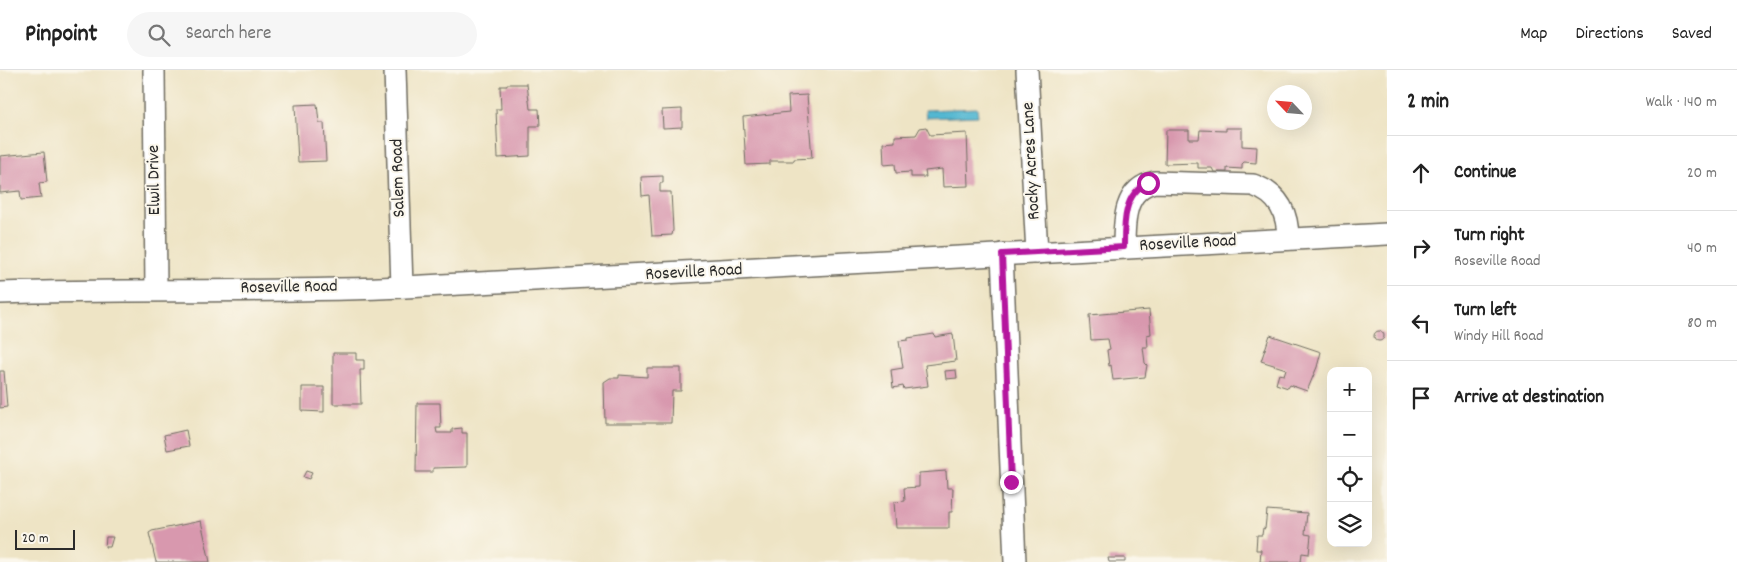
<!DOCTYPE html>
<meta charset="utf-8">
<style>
:root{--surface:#fff;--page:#f6f6f6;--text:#222;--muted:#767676;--line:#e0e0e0}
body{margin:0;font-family:Dekko,sans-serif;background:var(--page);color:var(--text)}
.controls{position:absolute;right:15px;bottom:15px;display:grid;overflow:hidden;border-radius:10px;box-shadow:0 5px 20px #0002}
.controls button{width:45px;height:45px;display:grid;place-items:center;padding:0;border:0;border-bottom:1px solid var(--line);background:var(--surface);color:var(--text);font:25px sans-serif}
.compass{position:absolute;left:1267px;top:15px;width:45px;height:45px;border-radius:50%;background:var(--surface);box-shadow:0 5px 20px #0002;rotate:296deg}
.scale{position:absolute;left:15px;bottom:12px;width:60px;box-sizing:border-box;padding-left:5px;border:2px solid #2b2b2b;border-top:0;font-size:14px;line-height:18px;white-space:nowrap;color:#2b2b2b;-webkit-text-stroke:4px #fbf7ec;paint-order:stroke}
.stop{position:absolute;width:15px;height:15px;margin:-11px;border:4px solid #b5179e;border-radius:50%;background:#fff}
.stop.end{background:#b5179e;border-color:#fff;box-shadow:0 1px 5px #0008}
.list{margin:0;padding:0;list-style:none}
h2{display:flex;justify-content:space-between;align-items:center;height:65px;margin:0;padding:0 20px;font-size:21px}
h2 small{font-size:16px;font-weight:400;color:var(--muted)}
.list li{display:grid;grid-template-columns:32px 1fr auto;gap:15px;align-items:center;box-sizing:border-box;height:75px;padding:0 20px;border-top:1px solid var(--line)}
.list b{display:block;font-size:19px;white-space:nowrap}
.list p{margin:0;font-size:16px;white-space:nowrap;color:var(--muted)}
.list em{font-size:16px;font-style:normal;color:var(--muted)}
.icon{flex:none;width:28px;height:28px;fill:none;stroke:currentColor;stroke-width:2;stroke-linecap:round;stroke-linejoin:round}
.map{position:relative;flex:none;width:1387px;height:492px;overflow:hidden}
header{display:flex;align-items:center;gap:30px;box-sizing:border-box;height:70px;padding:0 25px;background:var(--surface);border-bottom:1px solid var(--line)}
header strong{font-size:24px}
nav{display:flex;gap:28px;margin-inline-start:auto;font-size:18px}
.search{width:350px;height:45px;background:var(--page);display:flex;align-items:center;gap:12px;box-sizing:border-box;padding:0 18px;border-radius:28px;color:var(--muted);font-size:19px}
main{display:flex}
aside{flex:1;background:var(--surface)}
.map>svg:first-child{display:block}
.water{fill:#52b7d1;stroke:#3e717e}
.building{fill:#d898ae}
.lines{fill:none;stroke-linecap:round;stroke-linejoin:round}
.minor-casing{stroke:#6f6c61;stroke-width:24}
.minor{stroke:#fff;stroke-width:21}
.route{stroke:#b5179e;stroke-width:6}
.labels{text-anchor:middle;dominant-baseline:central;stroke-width:4;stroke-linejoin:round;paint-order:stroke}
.street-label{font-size:18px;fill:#2b2b2b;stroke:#fbf7ec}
</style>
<header>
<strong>Pinpoint</strong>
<div class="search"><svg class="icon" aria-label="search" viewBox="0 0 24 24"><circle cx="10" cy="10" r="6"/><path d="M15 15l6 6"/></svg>Search here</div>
<nav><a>Map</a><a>Directions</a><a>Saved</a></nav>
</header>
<main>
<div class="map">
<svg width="1387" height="492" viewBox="0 0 1387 492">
<rect width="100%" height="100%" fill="#fbf7ec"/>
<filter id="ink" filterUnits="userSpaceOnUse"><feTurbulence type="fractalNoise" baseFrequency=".02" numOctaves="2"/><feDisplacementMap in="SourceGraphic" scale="10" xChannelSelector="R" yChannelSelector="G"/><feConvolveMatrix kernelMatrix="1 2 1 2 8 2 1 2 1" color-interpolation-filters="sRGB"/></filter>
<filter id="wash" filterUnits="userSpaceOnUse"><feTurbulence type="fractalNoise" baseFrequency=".0096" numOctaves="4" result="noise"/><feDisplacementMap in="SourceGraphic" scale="20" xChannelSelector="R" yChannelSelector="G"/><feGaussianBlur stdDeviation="1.12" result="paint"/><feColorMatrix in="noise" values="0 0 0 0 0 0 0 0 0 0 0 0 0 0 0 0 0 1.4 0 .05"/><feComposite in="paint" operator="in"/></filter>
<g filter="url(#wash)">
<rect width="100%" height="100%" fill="#eee4c5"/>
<polygon class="water" points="977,38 978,46 926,48 925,40"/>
<g id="blocks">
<g class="building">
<polygon points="507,14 527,14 530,39 539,39 540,56 530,56 530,86 498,88 496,39 501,39 500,16 507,16"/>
<polygon points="807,25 812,88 794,89 794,91 770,91 770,94 746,95 743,47 789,42 788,26"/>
<polygon points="317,34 319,53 324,53 326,91 298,92 295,35"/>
<polygon points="682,39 682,57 663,58 662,40"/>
<polygon points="926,57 930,65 967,63 969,116 943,117 942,99 925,101 926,107 911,107 911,102 896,103 895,94 884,95 883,73 895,72 895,66 916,65 920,58"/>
<polygon points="1226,58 1242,58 1242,76 1257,77 1256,93 1244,92 1242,94 1242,99 1227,98 1227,102 1214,102 1212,98 1198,98 1198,93 1165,94 1166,60 1189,60 1189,69 1199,69 1200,60 1226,61"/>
<polygon points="44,82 47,112 39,113 41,128 21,130 20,121 0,123 0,86"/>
<polygon points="663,106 663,113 660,113 660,122 671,122 673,160 672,165 652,166 649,125 642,126 641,107"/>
<polygon points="1149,240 1151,264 1147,265 1148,277 1143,277 1145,293 1147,295 1145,307 1113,310 1111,295 1109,296 1107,280 1110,279 1108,269 1091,270 1089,245"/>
<circle cx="1379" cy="266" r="5"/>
<polygon points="934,264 935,267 953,264 956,291 925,295 928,316 904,319 903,316 893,318 891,300 903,298 899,271 908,270 908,268"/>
<polygon points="1270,265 1321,282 1317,297 1307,321 1290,315 1288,318 1276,314 1279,304 1284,305 1286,299 1261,291"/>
<polygon points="333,283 356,283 356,290 364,290 364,300 360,300 361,334 333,334"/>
<polygon points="647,298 681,298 681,321 672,321 671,353 605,353 604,312 610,308 619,308 619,305 647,307"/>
<polygon points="956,300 957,308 946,309 945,301"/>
<polygon points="0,301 4,301 7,337 0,338"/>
<polygon points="302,317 324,317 324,342 302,341"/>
<polygon points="417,333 440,333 441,358 436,358 437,363 452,363 452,359 462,358 462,363 467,363 467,397 433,398 433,402 416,402"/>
<polygon points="186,360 189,376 167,380 164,365"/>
<polygon points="306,401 312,403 309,409 303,407"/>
<polygon points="946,401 947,418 953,418 952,442 949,442 949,458 896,458 894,432 905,431 904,418 919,417 919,403"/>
<polygon points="1267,440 1307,443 1305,464 1311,465 1309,484 1302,483 1301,492 1260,492 1261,480 1256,480 1257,465 1262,465 1263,458 1265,459"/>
<polygon points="201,451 210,492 156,492 149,463 152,461"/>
<polygon points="106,467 113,467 110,477 105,477"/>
<polygon points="1108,488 1125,488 1125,492 1109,492"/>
</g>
</g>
</g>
<g filter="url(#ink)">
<use href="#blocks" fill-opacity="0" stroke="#6f6c61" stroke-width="1"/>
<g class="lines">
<defs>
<g id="minor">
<polyline points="154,0 156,220"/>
<polyline points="395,0 402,217"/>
<polyline points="1027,0 1037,183"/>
<path d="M1124,177C1124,151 1124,118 1155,112L1253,115C1279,124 1288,143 1288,169"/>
<polyline points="1002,184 1015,492"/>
<path d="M0,223C135,219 270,223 405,217C732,202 1059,179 1387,164"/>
</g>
</defs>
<use href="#minor" class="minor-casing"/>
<use href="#minor" class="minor"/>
</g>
</g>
<g class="lines" filter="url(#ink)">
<path class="route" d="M1011,412L1002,184L1124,177C1124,155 1123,123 1148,113"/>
</g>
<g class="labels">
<g class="street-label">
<text transform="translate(1032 91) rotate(-93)">Rocky Acres Lane</text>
<text transform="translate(399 108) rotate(-92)">Salem Road</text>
<text transform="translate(155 110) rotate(-91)">Elwil Drive</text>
<text transform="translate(1188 174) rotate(-3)">Roseville Road</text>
<text transform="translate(694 203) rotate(-3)">Roseville Road</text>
<text transform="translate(289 218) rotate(-1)">Roseville Road</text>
</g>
</g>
</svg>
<div class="controls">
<button>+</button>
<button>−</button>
<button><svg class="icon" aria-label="locate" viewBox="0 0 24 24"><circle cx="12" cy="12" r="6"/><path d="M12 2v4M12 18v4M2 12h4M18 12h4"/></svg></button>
<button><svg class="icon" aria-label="layers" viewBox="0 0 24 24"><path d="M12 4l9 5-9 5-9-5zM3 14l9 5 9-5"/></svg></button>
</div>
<svg class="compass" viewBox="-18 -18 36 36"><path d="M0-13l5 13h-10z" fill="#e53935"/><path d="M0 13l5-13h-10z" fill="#767676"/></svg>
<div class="scale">20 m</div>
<div class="stop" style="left:1148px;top:113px"></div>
<div class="stop end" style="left:1011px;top:412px"></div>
</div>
<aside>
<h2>2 min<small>Walk · 140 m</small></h2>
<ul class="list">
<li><svg class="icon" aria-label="ahead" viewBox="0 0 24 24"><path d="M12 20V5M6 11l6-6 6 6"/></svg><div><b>Continue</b></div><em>20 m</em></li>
<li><svg class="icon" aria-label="right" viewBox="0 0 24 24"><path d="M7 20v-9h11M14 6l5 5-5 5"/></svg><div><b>Turn right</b><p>Roseville Road</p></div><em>40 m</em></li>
<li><svg class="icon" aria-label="left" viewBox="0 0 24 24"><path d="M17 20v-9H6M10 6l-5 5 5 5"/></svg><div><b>Turn left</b><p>Windy Hill Road</p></div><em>80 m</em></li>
<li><svg class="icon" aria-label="arrive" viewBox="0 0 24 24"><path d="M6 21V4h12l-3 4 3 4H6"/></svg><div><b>Arrive at destination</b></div></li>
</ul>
</aside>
</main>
